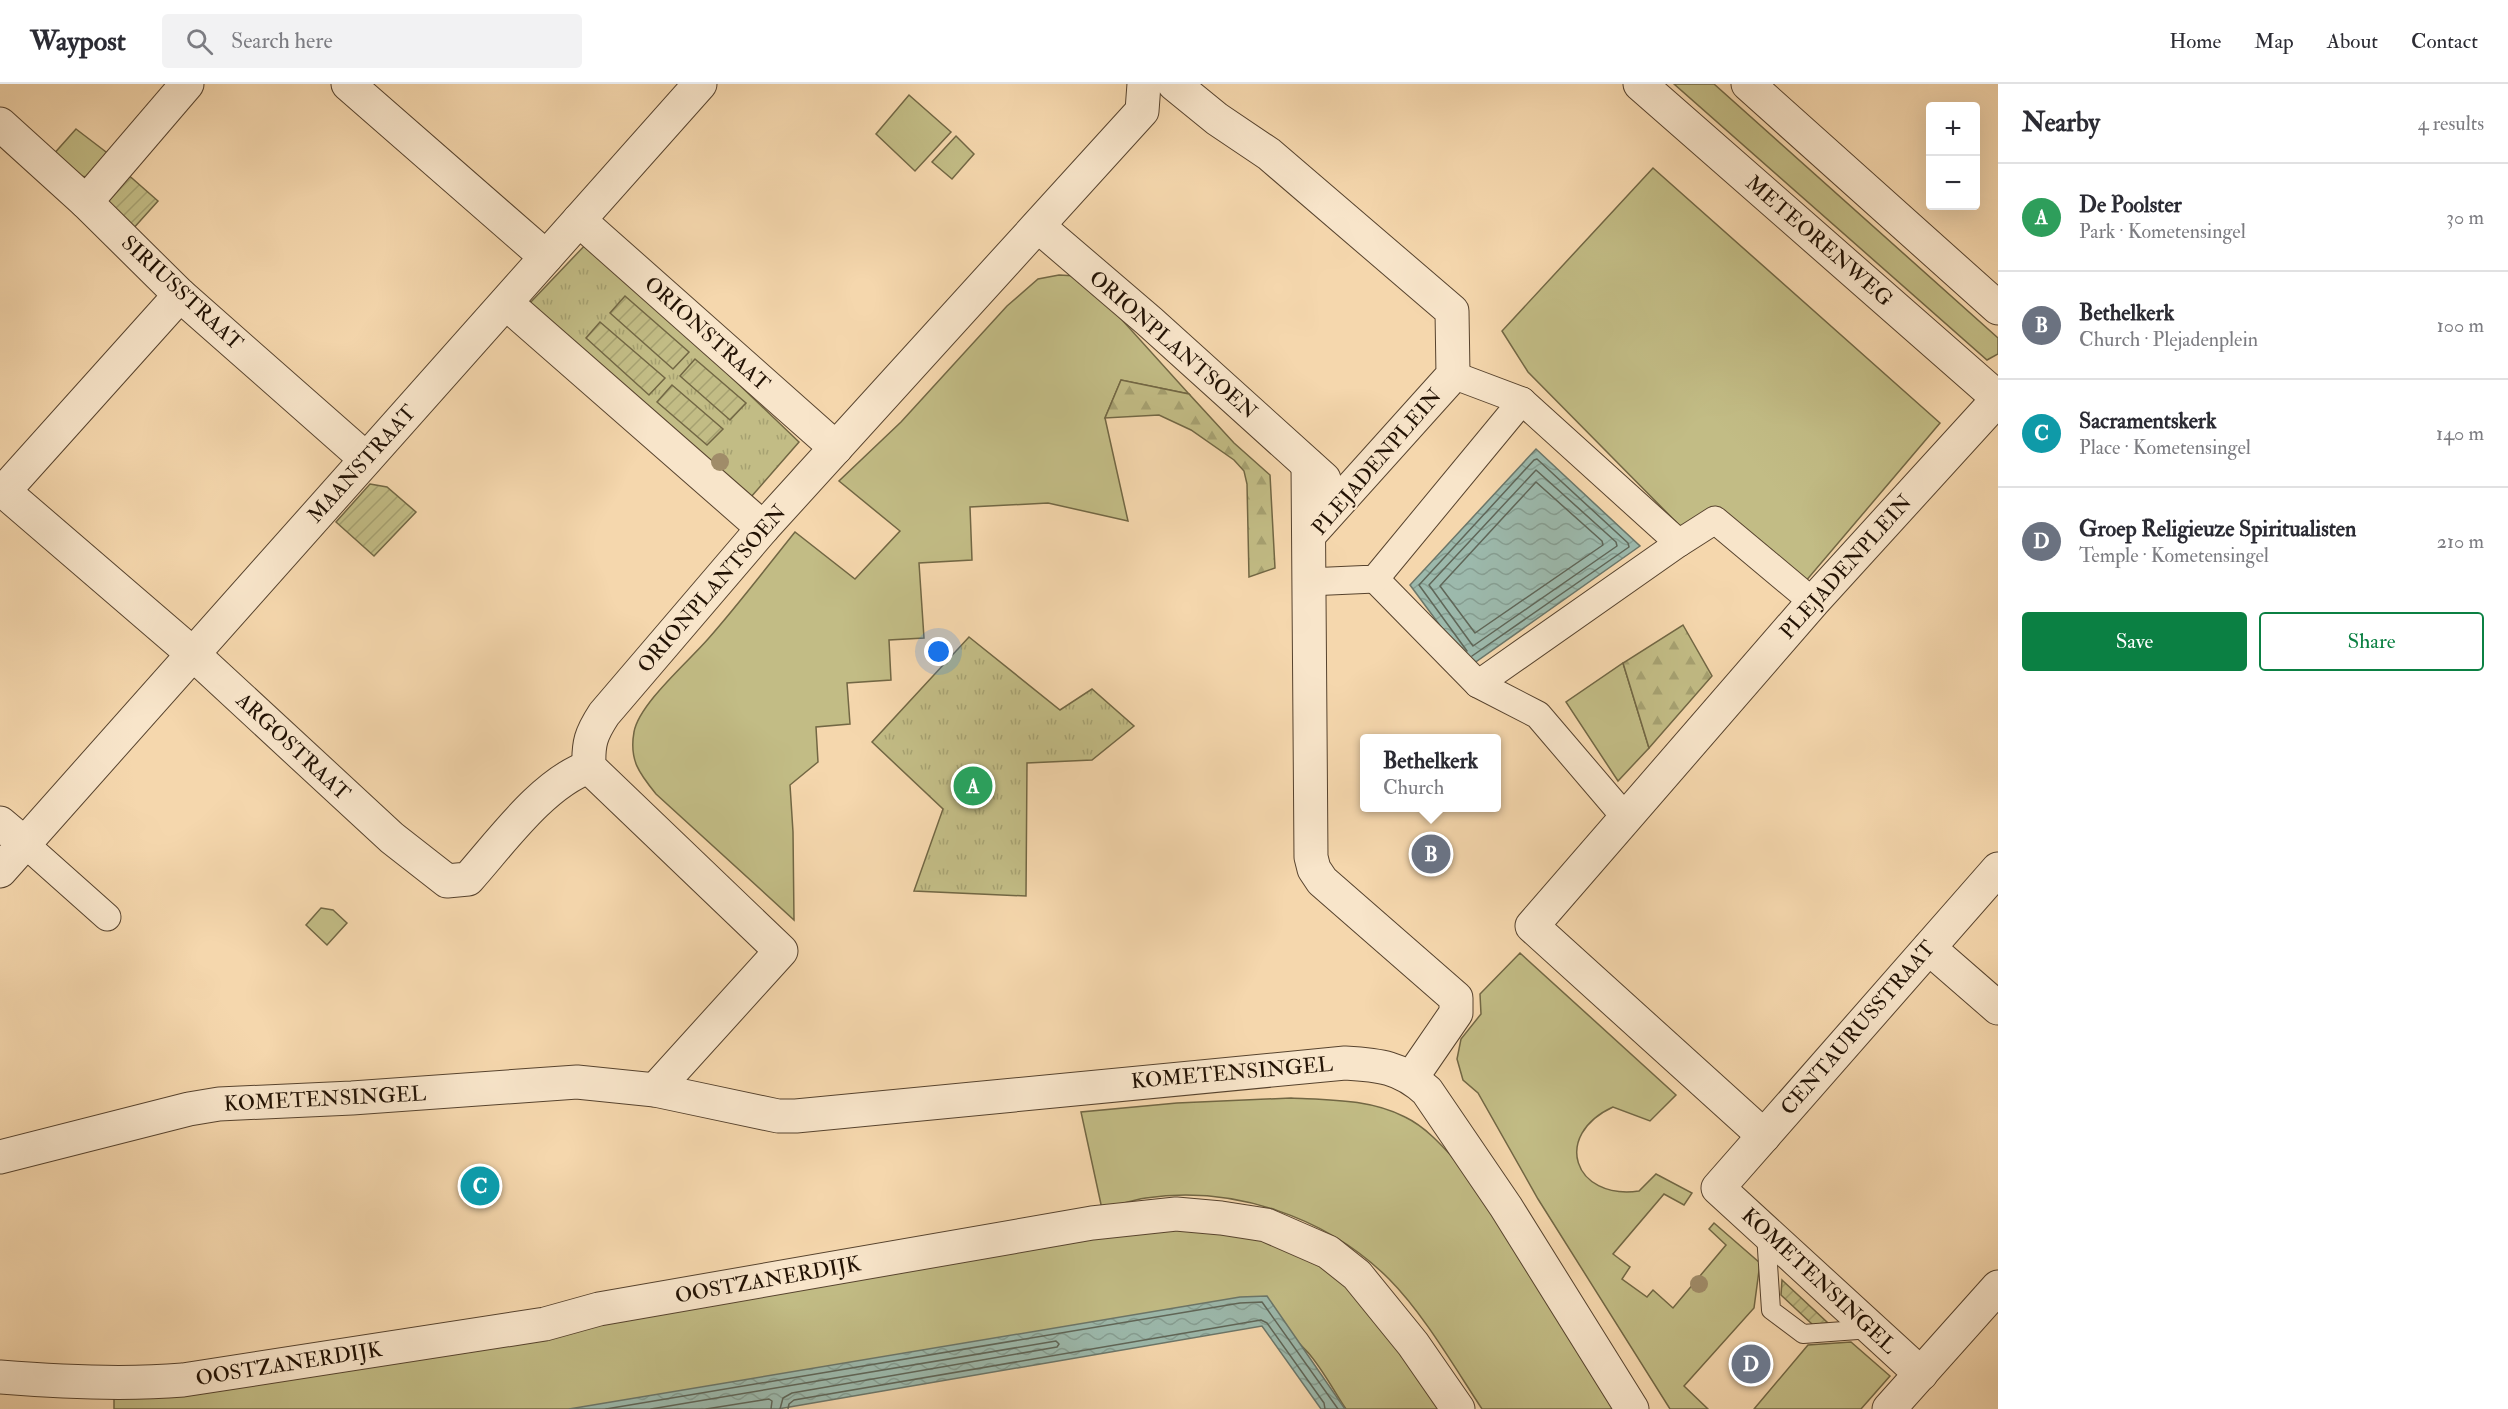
<!DOCTYPE html>
<meta charset="utf-8">
<style>
:root{--surface:#fff;--page:#f2f2f3;--text:#2b2b33;--muted:#7c7c81;--line:#e1e1e2;--accent:#0b8043}
body{margin:0;font-family:"IM FELL Double Pica",serif;background:var(--page);color:var(--text)}
.controls{position:absolute;right:18px;top:18px;display:grid;overflow:hidden;border-radius:6px;box-shadow:0 6px 24px #0002}
.controls button{width:54px;height:54px;display:grid;place-items:center;padding:0;border:0;border-bottom:2px solid var(--line);background:var(--surface);color:var(--text);font:30px sans-serif}
.you{position:absolute;left:939px;top:568px;width:21px;height:21px;margin:-15px;border:4px solid #fff;border-radius:50%;background:#1a73e8;box-shadow:0 0 0 9px #1a73e833}
.badge{display:grid;place-items:center;width:39px;height:39px;border-radius:50%;background:var(--accent);color:#fff;font-size:20px;font-weight:700}
.pin{position:absolute;translate:-50% -50%;border:3px solid #fff;box-shadow:0 2px 6px #0006}
.popup{position:absolute;left:1360px;top:650px;width:141px;height:78px;box-sizing:border-box;display:grid;place-content:center;border-radius:6px;background:var(--surface);filter:drop-shadow(0 2px 4px #0005);font-size:20px;white-space:nowrap;color:var(--muted)}
.popup b{font-size:22px;color:var(--text)}
.popup::after{content:'';position:absolute;left:50%;top:100%;margin-left:-12px;border:12px solid transparent;border-top-color:var(--surface)}
.list{margin:0;padding:0;list-style:none}
h2{display:flex;justify-content:space-between;align-items:center;height:78px;margin:0;padding:0 24px;font-size:26px}
h2 small{font-size:20px;font-weight:400;color:var(--muted)}
.list li{display:grid;grid-template-columns:39px 1fr auto;gap:18px;align-items:center;box-sizing:border-box;height:108px;padding:0 24px;border-top:2px solid var(--line)}
.list b{display:block;font-size:22px;white-space:nowrap}
.list p{margin:0;font-size:20px;white-space:nowrap;color:var(--muted)}
.list em{font-size:20px;font-style:normal;color:var(--muted)}
.actions{display:flex;gap:12px;padding:18px 24px}
.actions a{flex:1;padding:14px 0;border:2px solid var(--accent);border-radius:6px;text-align:center;font-size:21px;color:var(--accent)}
.actions .main{background:var(--accent);color:#fff}
.icon{flex:none;width:33px;height:33px;fill:none;stroke:currentColor;stroke-width:2;stroke-linecap:round;stroke-linejoin:round}
.map{position:relative;flex:none;width:1998px;height:1325px;overflow:hidden}
header{display:flex;align-items:center;gap:36px;box-sizing:border-box;height:84px;padding:0 30px;background:var(--surface);border-bottom:2px solid var(--line)}
header strong{font-size:28px}
nav{display:flex;gap:33px;margin-inline-start:auto;font-size:21px}
.search{width:420px;height:54px;background:var(--page);display:flex;align-items:center;gap:15px;box-sizing:border-box;padding:0 21px;border-radius:6px;color:var(--muted);font-size:22px}
main{display:flex}
aside{flex:1;background:var(--surface)}
.map>svg:first-child{display:block}
.grass{fill:#c2bc85;stroke:#726744;stroke-width:1.5}
.forest{fill:url(#forest-firs);stroke:#726744;stroke-width:1.5}
.park{fill:url(#park-tufts);stroke:#726744;stroke-width:1.5}
.garden{fill:url(#garden-furrows);stroke:#726744;stroke-width:1.5}
.water{fill:url(#water-waves);stroke:#6b7669;stroke-width:1.5}
.lines{fill:none;stroke-linecap:round;stroke-linejoin:round}
.shore{stroke:#5f6658;stroke-width:1.5}
.service-casing{stroke:#57432e;stroke-width:20}
.pedestrian-casing{stroke:#57432e;stroke-width:29}
.minor-casing{stroke:#57432e;stroke-width:35}
.tertiary-casing{stroke:#57432e;stroke-width:35}
.service{stroke:#f8e5ca;stroke-width:18}
.pedestrian{stroke:#f8e5ca;stroke-width:27}
.minor{stroke:#f8e5ca;stroke-width:33}
.tertiary{stroke:#f8e5ca;stroke-width:33}
.tree{fill:#a08c69}
.labels{text-anchor:middle;dominant-baseline:central;stroke-width:4.5;stroke-linejoin:round;paint-order:stroke}
.street-label{font-size:21px;fill:#221204;stroke:#f8e5ca}
</style>
<header>
<strong>Waypost</strong>
<div class="search"><svg class="icon" aria-label="search" viewBox="0 0 24 24"><circle cx="10" cy="10" r="6"/><path d="M15 15l6 6"/></svg>Search here</div>
<nav><a>Home</a><a>Map</a><a>About</a><a>Contact</a></nav>
</header>
<main>
<div class="map">
<svg width="1998" height="1325" viewBox="0 0 1998 1325">
<defs>
<pattern id="forest-firs" width="22" height="20" patternUnits="userSpaceOnUse" patternTransform="scale(1.5)"><rect width="22" height="20" fill="#c2bc85"/><path d="M5 1l3.5 6h-7zM16 11l3.5 6h-7z" fill="#a6a171"/></pattern>
<pattern id="park-tufts" width="24" height="20" patternUnits="userSpaceOnUse" patternTransform="scale(1.5)"><rect width="24" height="20" fill="#c2bc85"/><path d="M3 7l-1-3M5 7V3M7 7l1-3M15 17l-1-3M17 17v-4M19 17l1-3" fill="none" stroke="#a6a171"/></pattern>
<pattern id="garden-furrows" width="10" height="10" patternUnits="userSpaceOnUse" patternTransform="scale(1.5)"><rect width="10" height="10" fill="#c2bc85"/><path d="M-1 1l2-2M0 10L10 0M9 11l2-2" fill="none" stroke="#a6a171"/></pattern>
<pattern id="water-waves" width="16" height="10" patternUnits="userSpaceOnUse" patternTransform="scale(1.5)"><rect width="16" height="10" fill="#9cb9ac"/><path d="M0 5q4-4 8 0t8 0" fill="none" stroke="#869e92"/></pattern>
</defs>
<rect width="100%" height="100%" fill="#f5d7ad"/>
<filter id="stains"><feTurbulence type="fractalNoise" baseFrequency=".00333" numOctaves="4"/><feColorMatrix values="0 0 0 0 .2 0 0 0 0 .09 0 0 0 0 .02 0 0 0 .5 -.17"/></filter>
<radialGradient id="worn" r=".72"><stop offset=".6" stop-color="#630" stop-opacity="0"/><stop offset="1" stop-color="#630" stop-opacity=".3"/></radialGradient>
<g class="grass">
<polygon points="1674,0 1714,0 1998,254 1998,270 1987,276"/>
<polygon points="909,11 951,48 915,87 876,50"/>
<polygon points="76,45 110,71 88,93 78,92 52,72"/>
<polygon points="956,52 974,70 952,95 932,78"/>
<polygon points="1653,84 1940,339 1805,498 1712,423 1685,447 1528,288 1502,247"/>
<path d="M1059,191L1077,192L1086,196L1189,310L1121,296L1105,334L1128,437L1048,419L970,423L972,476L919,479L924,554L889,556L891,596L847,599L850,640L816,643L818,678L790,701L793,748L794,836L656,710C639,689 629,676 634,648C639,620 688,578 708,555C738,521 766,484 795,448L855,495L900,447L839,397L901,338L1007,222L1038,195Z"/>
<polygon points="1623,579 1649,664 1618,697 1566,618"/>
<polygon points="321,824 333,826 347,839 327,861 306,841"/>
<path d="M1520,869L1676,1011L1650,1037L1613,1023C1552,1051 1573,1116 1639,1107L1656,1090L1692,1109L1684,1121L1664,1110L1613,1170L1630,1183L1622,1195L1647,1213L1653,1206L1673,1224L1726,1161L1709,1145L1714,1139L1760,1179L1754,1224L1684,1302L1708,1325H1670L1538,1115L1478,1009L1463,996L1457,975L1461,955L1481,930L1480,910Z"/>
<path d="M1291,1014C1330,1016 1370,1015 1405,1033C1430,1045 1449,1070 1467,1089L1627,1325H1482C1455,1284 1423,1229 1389,1195C1327,1133 1233,1101 1146,1114C1131,1116 1116,1122 1102,1125L1081,1028L1177,1019Z"/>
<path d="M1162,1142L1259,1152L1327,1186L1357,1205L1443,1325H1346C1327,1297 1308,1254 1273,1244C1256,1240 1235,1242 1217,1241L704,1325H114V1309Z"/>
<polygon points="1851,1258 1890,1292 1861,1325 1754,1325 1808,1261"/>
</g>
<g class="forest">
<polygon points="1121,296 1189,310 1234,359 1270,391 1275,484 1249,493 1247,400 1244,387 1234,376 1191,346 1159,331 1105,334"/>
<polygon points="1683,541 1712,592 1649,664 1623,579"/>
</g>
<g class="park">
<polygon points="589,157 799,358 751,413 528,221"/>
<polygon points="969,553 1060,626 1092,605 1134,642 1092,676 1027,679 1026,812 914,807 943,725 872,658"/>
</g>
<g class="garden">
<polygon points="125,88 158,117 132,146 104,118"/>
<polygon points="625,212 689,268 673,285 610,229"/>
<polygon points="600,238 665,294 649,311 586,254"/>
<polygon points="695,275 746,319 730,336 680,292"/>
<polygon points="672,301 723,345 707,361 657,318"/>
<polygon points="370,400 387,403 416,428 374,472 336,438"/>
<polygon points="1782,1196 1828,1239 1813,1241 1781,1211"/>
</g>
<g class="water">
<polygon points="1536,365 1640,462 1470,582 1410,501"/>
<polygon points="1267,1212 1345,1325 1321,1325 1262,1242 778,1325 569,1325 1240,1213"/>
</g>
<g class="lines">
<g class="shore">
<polygon points="1536,386 1616,458 1617,462 1473,562 1429,501"/>
<polygon points="1536,398 1602,457 1603,461 1475,549 1440,502"/>
<polyline points="1467,567 1419,501 1534,376 1537,375 1628,459 1629,463 1472,572"/>
<polyline points="606,1325 1240,1219 1262,1218 1338,1325"/>
<polyline points="651,1325 1056,1257 1059,1260 1057,1263 792,1309 783,1314 780,1325"/>
<polyline points="706,1325 769,1315 772,1317 771,1325"/>
<polyline points="788,1325 789,1320 794,1316 1261,1236 1267,1239 1324,1319 1325,1325"/>
</g>
<defs>
<polyline id="service" points="1766,1150 1771,1226 1803,1250 1871,1245"/>
<g id="pedestrian">
<polyline points="1453,291 1522,317 1679,459 1715,436 1813,518"/>
<polyline points="1375,495 1478,600 1538,631 1626,734"/>
<polyline points="1308,498 1375,495 1522,317"/>
<polyline points="1478,600 1679,459"/>
<polyline points="25,760 107,833"/>
</g>
<g id="minor">
<polyline points="348,0 546,173"/>
<polyline points="1174,0 1217,35 1269,70 1452,227 1453,291 1310,450"/>
<polyline points="1748,0 1998,224"/>
<polyline points="0,40 86,118 180,211 366,375"/>
<polyline points="86,118 187,0"/>
<polyline points="579,136 836,364"/>
<polyline points="1038,142 1149,237 1324,395"/>
<polyline points="506,219 763,444"/>
<polyline points="1308,381 1311,773 1314,785 1322,797 1456,914 1456,929 1412,993"/>
<path d="M0,404L193,570L392,754L447,797L468,795C501,758 543,699 589,683"/>
<polyline points="4,407 180,211"/>
<polyline points="0,739 25,760"/>
<polyline points="0,787 700,0"/>
<polyline points="1929,864 1998,924"/>
<path d="M655,1006L781,867L589,683C588,659 591,650 604,630L763,444L1142,27L1144,0"/>
<polyline points="1764,1052 1532,842 1813,518 1998,315"/>
<path d="M0,1073L189,1025L219,1020L352,1014L577,998L655,1006L778,1032H796L1345,979C1379,981 1401,983 1427,1007L1506,1123L1632,1325"/>
<polyline points="1921,1290 1718,1104 1998,785"/>
<path d="M0,1293C61,1298 122,1301 183,1296L545,1240L599,1225L1092,1139L1176,1130L1221,1134L1266,1141L1328,1168L1357,1191L1413,1260L1458,1325"/>
<polyline points="1889,1325 1998,1203"/>
</g>
<polyline id="tertiary" points="1640,0 1998,314"/>
</defs>
<use href="#service" class="service-casing"/>
<use href="#pedestrian" class="pedestrian-casing"/>
<use href="#minor" class="minor-casing"/>
<use href="#tertiary" class="tertiary-casing"/>
<use href="#service" class="service"/>
<use href="#pedestrian" class="pedestrian"/>
<use href="#minor" class="minor"/>
<use href="#tertiary" class="tertiary"/>
</g>
<g class="tree">
<circle cx="720" cy="378" r="9"/>
<circle cx="1699" cy="1200" r="9"/>
</g>
<g class="labels">
<g class="street-label">
<text transform="translate(1819 157) rotate(41)">METEORENWEG</text>
<text transform="translate(182 209) rotate(43)">SIRIUSSTRAAT</text>
<text transform="translate(707 250) rotate(42)">ORIONSTRAAT</text>
<text transform="translate(1173 261) rotate(41)">ORIONPLANTSOEN</text>
<text transform="translate(1377 378) rotate(-49)">PLEJADENPLEIN</text>
<text transform="translate(362 380) rotate(-48)">MAANSTRAAT</text>
<text transform="translate(1846 483) rotate(-48)">PLEJADENPLEIN</text>
<text transform="translate(712 505) rotate(-49)">ORIONPLANTSOEN</text>
<text transform="translate(293 663) rotate(43)">ARGOSTRAAT</text>
<text transform="translate(1858 944) rotate(-49)">CENTAURUSSTRAAT</text>
<text transform="translate(1232 989) rotate(-5)">KOMETENSINGEL</text>
<text transform="translate(325 1015) rotate(-3)">KOMETENSINGEL</text>
<text transform="translate(768 1196) rotate(-10)">OOSTZANERDIJK</text>
<text transform="translate(1819 1197) rotate(43)">KOMETENSINGEL</text>
<text transform="translate(289 1280) rotate(-9)">OOSTZANERDIJK</text>
</g>
</g>
<rect width="100%" height="100%" filter="url(#stains)"/>
<rect width="100%" height="100%" fill="url(#worn)"/>
</svg>
<div class="controls">
<button>+</button>
<button>−</button>
</div>
<div class="you"></div>
<div class="pin badge" style="left:973px;top:702px;background:#2e9e5b">A</div>
<div class="pin badge" style="left:1431px;top:770px;background:#6b7280">B</div>
<div class="popup"><b>Bethelkerk</b>Church</div>
<div class="pin badge" style="left:480px;top:1102px;background:#0f9aa8">C</div>
<div class="pin badge" style="left:1751px;top:1280px;background:#6b7280">D</div>
</div>
<aside>
<h2>Nearby<small>4 results</small></h2>
<ul class="list">
<li><span class="badge" style="background:#2e9e5b">A</span><div><b>De Poolster</b><p>Park · Kometensingel</p></div><em>30 m</em></li>
<li><span class="badge" style="background:#6b7280">B</span><div><b>Bethelkerk</b><p>Church · Plejadenplein</p></div><em>100 m</em></li>
<li><span class="badge" style="background:#0f9aa8">C</span><div><b>Sacramentskerk</b><p>Place · Kometensingel</p></div><em>140 m</em></li>
<li><span class="badge" style="background:#6b7280">D</span><div><b>Groep Religieuze Spiritualisten</b><p>Temple · Kometensingel</p></div><em>210 m</em></li>
</ul>
<div class="actions"><a class="main">Save</a><a>Share</a></div>
</aside>
</main>
